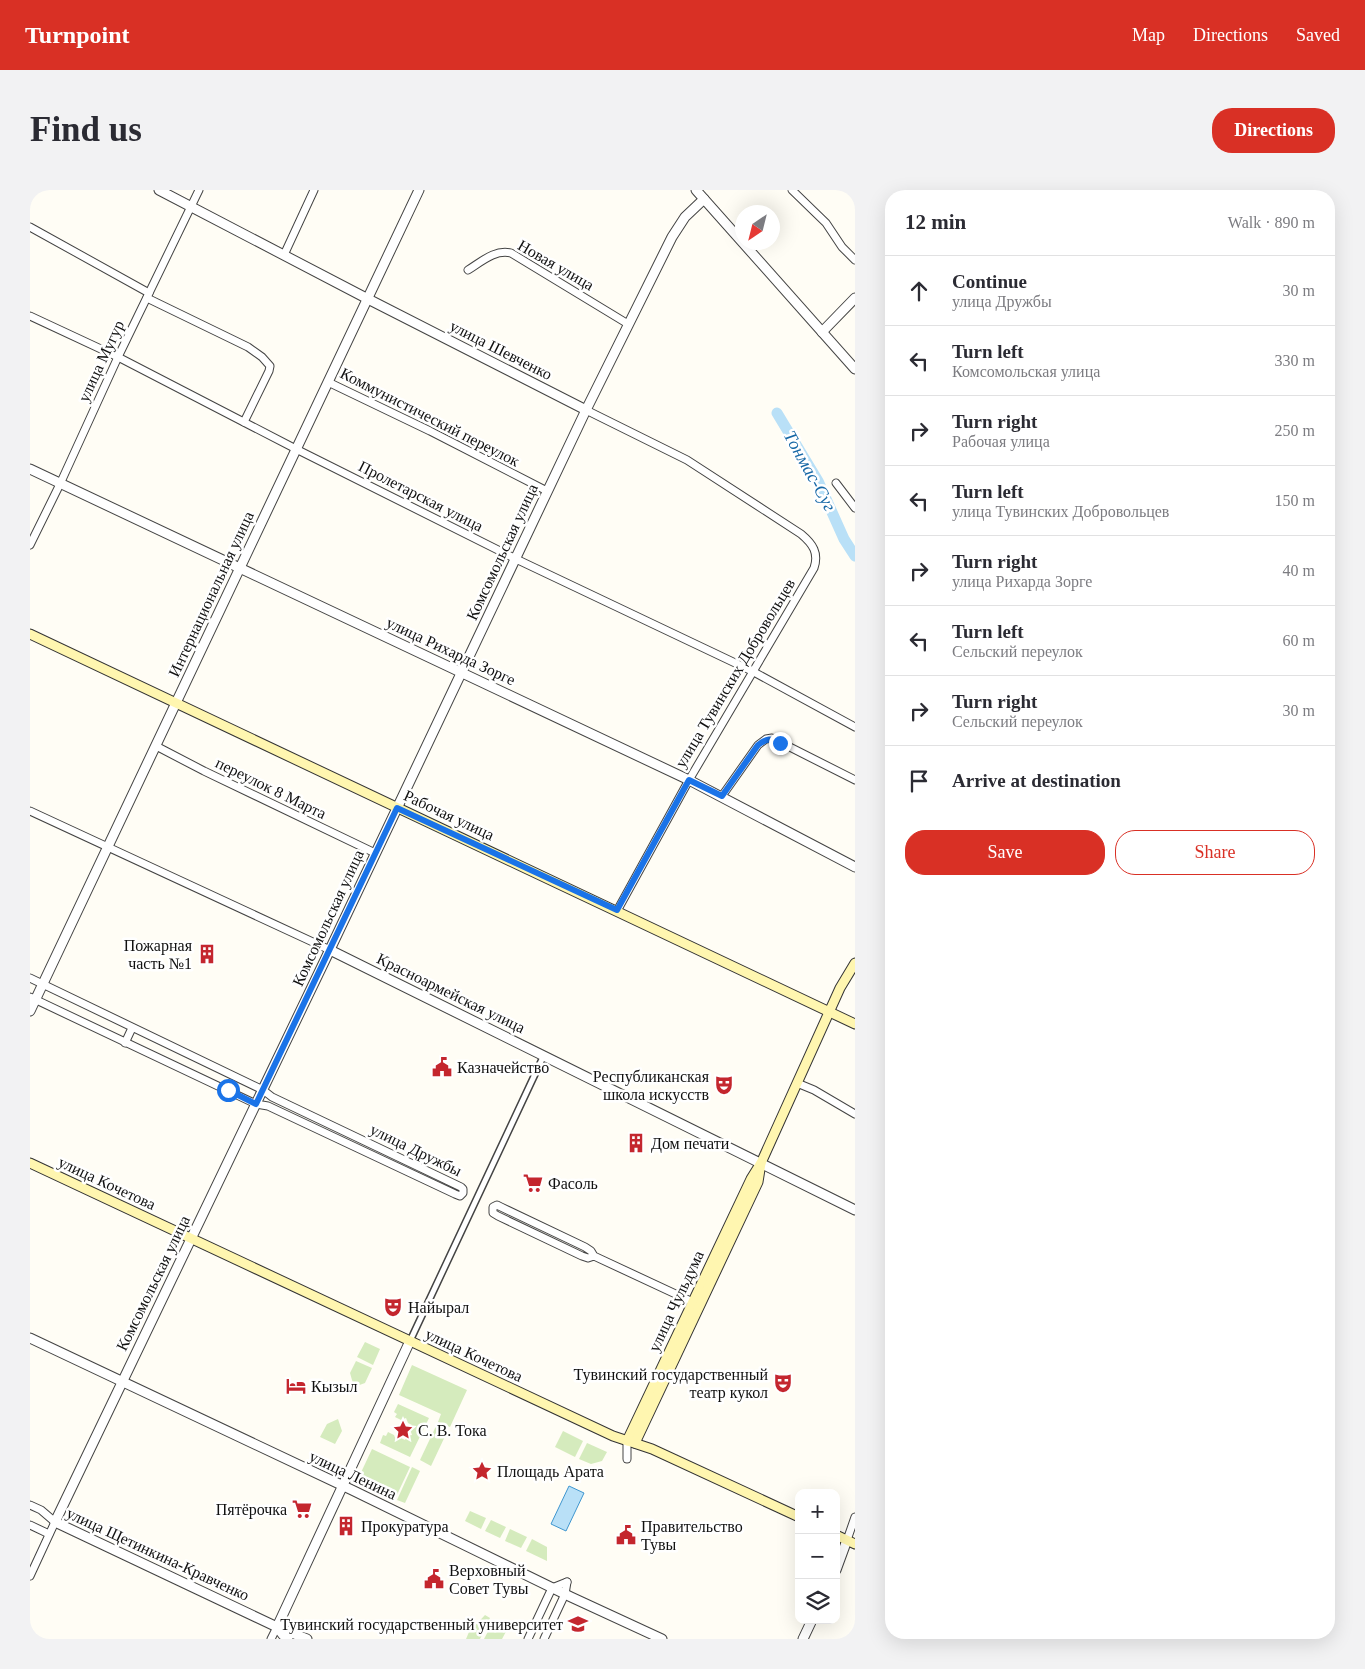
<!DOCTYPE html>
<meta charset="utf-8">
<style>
:root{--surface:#fff;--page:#f2f2f3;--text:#2b2b33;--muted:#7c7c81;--line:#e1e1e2;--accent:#d93025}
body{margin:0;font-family:Georgia,serif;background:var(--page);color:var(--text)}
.controls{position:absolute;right:15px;bottom:15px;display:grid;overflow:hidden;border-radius:10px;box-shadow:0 5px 20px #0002}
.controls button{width:45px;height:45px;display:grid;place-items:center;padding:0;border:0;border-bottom:1px solid var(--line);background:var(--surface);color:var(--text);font:25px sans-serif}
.compass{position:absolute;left:705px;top:15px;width:45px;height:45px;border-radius:50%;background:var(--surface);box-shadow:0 5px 20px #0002;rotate:215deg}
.stop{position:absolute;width:15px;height:15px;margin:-11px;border:4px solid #1a73e8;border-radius:50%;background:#fff}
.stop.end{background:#1a73e8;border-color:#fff;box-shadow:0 1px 5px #0008}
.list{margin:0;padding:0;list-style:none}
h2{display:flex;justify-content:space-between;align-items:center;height:65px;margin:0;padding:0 20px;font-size:21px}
h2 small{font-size:16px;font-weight:400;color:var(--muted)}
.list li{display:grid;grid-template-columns:32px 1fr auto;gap:15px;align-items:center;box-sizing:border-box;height:70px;padding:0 20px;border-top:1px solid var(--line)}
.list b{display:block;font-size:19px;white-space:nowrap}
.list p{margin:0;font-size:16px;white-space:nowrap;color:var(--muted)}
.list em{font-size:16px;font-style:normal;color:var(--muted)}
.actions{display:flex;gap:10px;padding:15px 20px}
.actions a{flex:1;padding:11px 0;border:1px solid var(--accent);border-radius:20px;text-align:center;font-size:18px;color:var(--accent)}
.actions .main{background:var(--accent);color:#fff}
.icon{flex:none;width:28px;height:28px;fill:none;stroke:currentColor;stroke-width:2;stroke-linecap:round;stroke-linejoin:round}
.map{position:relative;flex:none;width:825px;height:1449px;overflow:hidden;border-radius:20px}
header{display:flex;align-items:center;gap:30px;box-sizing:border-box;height:70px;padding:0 25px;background:var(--accent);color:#fff}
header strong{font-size:24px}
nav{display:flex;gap:28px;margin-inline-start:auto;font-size:18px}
.intro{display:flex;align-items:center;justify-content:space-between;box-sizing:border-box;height:120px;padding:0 30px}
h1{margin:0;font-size:35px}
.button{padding:12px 22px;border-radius:20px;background:var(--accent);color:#fff;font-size:18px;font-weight:700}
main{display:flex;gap:30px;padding:0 30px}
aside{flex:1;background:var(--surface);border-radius:20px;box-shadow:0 5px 20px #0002}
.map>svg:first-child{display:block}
.green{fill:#d5ebbd}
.water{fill:#b9e0f7;stroke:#3f96cf}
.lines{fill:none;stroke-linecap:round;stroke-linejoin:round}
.river{stroke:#b9e0f7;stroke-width:11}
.pedestrian-casing{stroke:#444;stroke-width:8}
.minor-casing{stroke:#444;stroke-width:9}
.tertiary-casing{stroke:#444;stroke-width:11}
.secondary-casing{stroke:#333;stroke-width:11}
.pedestrian{stroke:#fff;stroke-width:5}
.minor{stroke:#fff;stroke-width:7}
.tertiary{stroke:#fff;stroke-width:9}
.secondary{stroke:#fff6b0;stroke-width:9}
.route{stroke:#1a73e8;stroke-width:6}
.labels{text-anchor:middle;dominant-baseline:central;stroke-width:5;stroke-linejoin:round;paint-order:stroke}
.street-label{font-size:16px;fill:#111;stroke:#fff}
.poi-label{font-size:16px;fill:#111;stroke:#fff;text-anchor:start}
.water-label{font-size:18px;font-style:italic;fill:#1768a6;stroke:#fff}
</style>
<header>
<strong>Turnpoint</strong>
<nav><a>Map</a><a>Directions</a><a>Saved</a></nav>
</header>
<div class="intro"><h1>Find us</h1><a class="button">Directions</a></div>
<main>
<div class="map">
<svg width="825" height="1449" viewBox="0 0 825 1449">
<rect width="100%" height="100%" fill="#fffdf5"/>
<g class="green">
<polygon points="335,1152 350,1159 343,1175 327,1167"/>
<polygon points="326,1171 342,1178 335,1193 324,1197 320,1183"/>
<polygon points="382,1175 437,1200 420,1237 408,1232 411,1224 369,1205"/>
<polygon points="368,1214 399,1228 380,1267 350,1253 353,1245 356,1246 358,1242 364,1245 366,1250 371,1248 375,1250 377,1246 382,1245 380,1239 382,1235 378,1233 376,1228 371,1230 365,1227 367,1224 364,1222"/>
<polygon points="308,1229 312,1241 305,1254 290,1247 297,1234"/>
<polygon points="407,1234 418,1240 401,1276 390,1270"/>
<polygon points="533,1241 553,1251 545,1267 525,1257"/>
<polygon points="557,1253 577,1262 572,1271 561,1274 549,1269"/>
<polygon points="342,1259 380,1277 365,1309 327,1291"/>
<polygon points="382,1277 390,1281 375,1313 367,1310"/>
<polygon points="440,1321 456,1328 451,1339 435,1331"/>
<polygon points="461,1330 476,1337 470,1348 455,1341"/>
<polygon points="480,1339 497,1347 491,1358 475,1351"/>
<polygon points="502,1349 517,1357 517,1371 496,1361"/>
<polygon points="455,1425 460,1428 450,1449 436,1449 439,1442"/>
<polygon points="464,1430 479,1436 472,1449 454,1449"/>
</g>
<polygon class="water" points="539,1296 554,1303 536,1341 521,1334"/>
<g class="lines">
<polyline class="river" points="747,223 788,291 814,349 825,366"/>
<defs>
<polyline id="pedestrian" points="380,1151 514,865"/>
<g id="minor">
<polyline points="762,0 796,33 812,57 825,70"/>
<polyline points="0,37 119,103"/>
<polyline points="254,65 284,0"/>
<path d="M438,80C451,72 465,59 481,63L598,134"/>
<polyline points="117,108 218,157 232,167 240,176 239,181 214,232"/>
<polyline points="0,126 88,167 266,259 486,369 722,481 825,537"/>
<polyline points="298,192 400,241 517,301"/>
<path d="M556,220L657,270L771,344C783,354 789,363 784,378L659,590L587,721"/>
<polyline points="806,293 825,318"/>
<polyline points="0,355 30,294 88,167 169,0"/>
<polyline points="126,556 174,581 345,663"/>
<polyline points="692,606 728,555 736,549 742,548 825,590"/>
<polyline points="0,621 300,760"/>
<polyline points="0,788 233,900 242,907 431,997 433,999 433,1003 430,1006 425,1004 238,916 226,914 0,807"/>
<polyline points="95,853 102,838"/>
<polyline points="767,893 784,900 825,924"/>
<polyline points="564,1066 561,1061 555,1057 471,1017 467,1015 463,1017 463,1023 468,1026 552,1066 558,1068 564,1066 667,1114"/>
<polyline points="597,1251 597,1269"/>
<polyline points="0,1315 11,1320 25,1332 0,1386"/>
<polyline points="0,1335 19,1344"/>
<polyline points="817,1350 825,1327"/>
<polyline points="241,1449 247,1437"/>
<polyline points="498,1449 522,1398 537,1392"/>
<polyline points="514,1449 535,1404 537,1392"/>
</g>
<g id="tertiary">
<polyline points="129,0 338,109 556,220"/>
<polyline points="666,0 825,179"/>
<polyline points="792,142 825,108"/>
<polyline points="0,279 659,590 825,677"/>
<polyline points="300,760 825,1020"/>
<polyline points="0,821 389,0"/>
<polyline points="0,1148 322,1300 541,1407 632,1449"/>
<polyline points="806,1380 817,1350"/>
<polyline points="247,1437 380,1151"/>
<polyline points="247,1437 253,1445 258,1449"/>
<polyline points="277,1449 247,1437 25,1332 295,770 556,220 642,47 655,27 674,9"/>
<polyline points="773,1449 782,1430"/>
</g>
<g id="secondary">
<polyline points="0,444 825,834"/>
<polyline points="0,973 583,1246 622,1259 769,1327"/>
<polyline points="597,1251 721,989 731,973 810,798 825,773"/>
<polyline points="605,1253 728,992 731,973"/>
<polyline points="806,1345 825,1354"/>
</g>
</defs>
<use href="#pedestrian" class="pedestrian-casing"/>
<use href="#minor" class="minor-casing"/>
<use href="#tertiary" class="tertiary-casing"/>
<use href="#secondary" class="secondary-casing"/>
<use href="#pedestrian" class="pedestrian"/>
<use href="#minor" class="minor"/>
<use href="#tertiary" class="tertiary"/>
<use href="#secondary" class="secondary"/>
</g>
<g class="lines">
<path class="route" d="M198,900L226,914L367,618L587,720L659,590L692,606L728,555C737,548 741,548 750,553"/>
</g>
<defs>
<symbol id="building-bare" viewBox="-9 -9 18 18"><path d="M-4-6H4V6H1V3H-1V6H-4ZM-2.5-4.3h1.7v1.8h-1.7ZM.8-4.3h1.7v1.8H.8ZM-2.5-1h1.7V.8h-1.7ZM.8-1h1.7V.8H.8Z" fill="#c4262e" stroke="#fff" stroke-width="2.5" paint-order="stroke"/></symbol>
<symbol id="civic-bare" viewBox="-9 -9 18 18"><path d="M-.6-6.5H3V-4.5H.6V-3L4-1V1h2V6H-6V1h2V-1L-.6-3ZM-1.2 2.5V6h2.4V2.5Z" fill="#c4262e" stroke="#fff" stroke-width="2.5" paint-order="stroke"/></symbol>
<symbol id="theatre-bare" viewBox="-9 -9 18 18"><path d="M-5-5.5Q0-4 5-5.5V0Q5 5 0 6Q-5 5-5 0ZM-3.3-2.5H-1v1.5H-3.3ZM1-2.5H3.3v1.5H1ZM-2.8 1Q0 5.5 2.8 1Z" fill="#c4262e" stroke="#fff" stroke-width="2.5" paint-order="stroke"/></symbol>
<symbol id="supermarket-bare" viewBox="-9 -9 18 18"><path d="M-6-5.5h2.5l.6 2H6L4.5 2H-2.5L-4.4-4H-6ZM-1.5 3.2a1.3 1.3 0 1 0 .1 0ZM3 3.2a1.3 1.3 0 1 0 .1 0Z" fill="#c4262e" stroke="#fff" stroke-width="2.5" paint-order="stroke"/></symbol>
<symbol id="hotel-bare" viewBox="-9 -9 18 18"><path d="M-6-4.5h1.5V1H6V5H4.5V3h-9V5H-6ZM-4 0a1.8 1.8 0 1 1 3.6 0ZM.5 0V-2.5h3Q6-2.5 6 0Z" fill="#c4262e" stroke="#fff" stroke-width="2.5" paint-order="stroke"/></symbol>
<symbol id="sight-bare" viewBox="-9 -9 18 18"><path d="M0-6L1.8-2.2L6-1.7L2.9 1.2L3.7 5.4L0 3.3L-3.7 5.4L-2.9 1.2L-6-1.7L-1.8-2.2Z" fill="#c4262e" stroke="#fff" stroke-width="2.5" paint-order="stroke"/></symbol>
<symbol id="university-bare" viewBox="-9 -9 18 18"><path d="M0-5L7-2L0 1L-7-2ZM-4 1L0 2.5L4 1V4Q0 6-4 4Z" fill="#c4262e" stroke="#fff" stroke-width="2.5" paint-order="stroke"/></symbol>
</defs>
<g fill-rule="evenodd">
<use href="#building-bare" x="163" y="750" width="28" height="28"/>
<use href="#civic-bare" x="398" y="863" width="28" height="28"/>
<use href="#theatre-bare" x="680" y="881" width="28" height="28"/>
<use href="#building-bare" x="592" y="939" width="28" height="28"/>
<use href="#supermarket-bare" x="489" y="979" width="28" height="28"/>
<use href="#theatre-bare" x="349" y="1103" width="28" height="28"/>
<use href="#theatre-bare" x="739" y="1179" width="28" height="28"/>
<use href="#hotel-bare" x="252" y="1182" width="28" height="28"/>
<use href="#sight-bare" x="359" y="1226" width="28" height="28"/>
<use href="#sight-bare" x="438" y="1267" width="28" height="28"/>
<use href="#supermarket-bare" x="258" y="1305" width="28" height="28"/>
<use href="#building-bare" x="302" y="1322" width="28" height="28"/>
<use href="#civic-bare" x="582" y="1331" width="28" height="28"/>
<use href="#civic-bare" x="390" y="1375" width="28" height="28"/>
<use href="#university-bare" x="534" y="1420" width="28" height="28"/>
</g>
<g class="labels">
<g class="street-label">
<text transform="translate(526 75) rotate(30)">Новая улица</text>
<text transform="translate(471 160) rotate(27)">улица Шевченко</text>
<text transform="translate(71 171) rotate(-65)">улица Мугур</text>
<text transform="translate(400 227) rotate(27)">Коммунистический переулок</text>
<text transform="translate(391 306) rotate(27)">Пролетарская улица</text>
<text transform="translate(472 362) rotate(-65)">Комсомольская улица</text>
<text transform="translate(181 404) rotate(-65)">Интернациональная улица</text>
<text transform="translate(421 461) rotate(25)">улица Рихарда Зорге</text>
<text transform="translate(705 483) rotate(-59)">улица Тувинских Добровольцев</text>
<text transform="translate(241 598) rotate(26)">переулок 8 Марта</text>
<text transform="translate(419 625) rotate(25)">Рабочая улица</text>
<text transform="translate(298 728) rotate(-65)">Комсомольская улица</text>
<text transform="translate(421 803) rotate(26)">Красноармейская улица</text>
<text transform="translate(386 960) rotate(26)">улица Дружбы</text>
<text transform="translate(77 993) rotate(25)">улица Кочетова</text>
<text transform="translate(123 1093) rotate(-64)">Комсомольская улица</text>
<text transform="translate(646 1111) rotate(-65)">улица Чульдума</text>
<text transform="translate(444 1165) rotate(25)">улица Кочетова</text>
<text transform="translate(323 1285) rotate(25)">улица Ленина</text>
<text transform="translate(128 1364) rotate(25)">улица Щетинкина-Кравченко</text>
</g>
<g class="poi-label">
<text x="162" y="755" text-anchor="end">Пожарная<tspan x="162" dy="18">часть №1</tspan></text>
<text x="427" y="877">Казначейство</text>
<text x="679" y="886" text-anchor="end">Республиканская<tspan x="679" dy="18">школа искусств</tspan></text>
<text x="621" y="953">Дом печати</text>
<text x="518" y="993">Фасоль</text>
<text x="378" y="1117">Найырал</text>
<text x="738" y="1184" text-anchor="end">Тувинский государственный<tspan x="738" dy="18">театр кукол</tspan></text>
<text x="281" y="1196">Кызыл</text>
<text x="388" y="1240">С. В. Тока</text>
<text x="467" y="1281">Площадь Арата</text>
<text x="257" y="1319" text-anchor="end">Пятёрочка</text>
<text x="331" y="1336">Прокуратура</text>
<text x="611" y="1336">Правительство<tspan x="611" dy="18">Тувы</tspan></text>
<text x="419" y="1380">Верховный<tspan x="419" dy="18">Совет Тувы</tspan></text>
<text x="533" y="1434" text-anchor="end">Тувинский государственный университет</text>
</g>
<g class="water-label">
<text transform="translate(780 281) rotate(61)">Тонмас-Суг</text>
</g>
</g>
</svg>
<div class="controls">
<button>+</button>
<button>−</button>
<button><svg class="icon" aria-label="layers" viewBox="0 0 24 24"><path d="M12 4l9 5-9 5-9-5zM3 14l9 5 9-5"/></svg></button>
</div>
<svg class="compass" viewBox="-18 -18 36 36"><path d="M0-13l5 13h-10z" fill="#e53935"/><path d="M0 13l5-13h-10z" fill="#7c7c81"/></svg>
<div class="stop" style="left:198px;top:900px"></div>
<div class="stop end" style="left:750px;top:553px"></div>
</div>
<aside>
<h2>12 min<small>Walk · 890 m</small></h2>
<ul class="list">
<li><svg class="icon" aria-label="ahead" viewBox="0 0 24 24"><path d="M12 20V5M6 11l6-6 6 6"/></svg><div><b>Continue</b><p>улица Дружбы</p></div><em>30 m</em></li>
<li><svg class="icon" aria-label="left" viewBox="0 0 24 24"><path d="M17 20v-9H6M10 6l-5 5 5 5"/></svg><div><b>Turn left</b><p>Комсомольская улица</p></div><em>330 m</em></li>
<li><svg class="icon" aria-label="right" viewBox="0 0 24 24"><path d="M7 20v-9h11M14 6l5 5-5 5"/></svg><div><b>Turn right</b><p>Рабочая улица</p></div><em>250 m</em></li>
<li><svg class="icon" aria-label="left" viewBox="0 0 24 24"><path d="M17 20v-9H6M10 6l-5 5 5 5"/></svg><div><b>Turn left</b><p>улица Тувинских Добровольцев</p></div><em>150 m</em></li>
<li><svg class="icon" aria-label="right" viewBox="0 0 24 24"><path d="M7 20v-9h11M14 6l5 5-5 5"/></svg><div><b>Turn right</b><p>улица Рихарда Зорге</p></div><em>40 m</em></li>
<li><svg class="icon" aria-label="left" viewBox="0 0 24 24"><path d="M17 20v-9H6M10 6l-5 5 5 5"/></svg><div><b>Turn left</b><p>Сельский переулок</p></div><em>60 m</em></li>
<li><svg class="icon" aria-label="right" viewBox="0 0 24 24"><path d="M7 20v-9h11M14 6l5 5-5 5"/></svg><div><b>Turn right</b><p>Сельский переулок</p></div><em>30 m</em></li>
<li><svg class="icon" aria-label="arrive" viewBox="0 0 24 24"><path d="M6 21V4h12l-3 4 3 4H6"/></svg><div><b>Arrive at destination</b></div></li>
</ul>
<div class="actions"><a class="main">Save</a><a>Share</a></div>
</aside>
</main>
